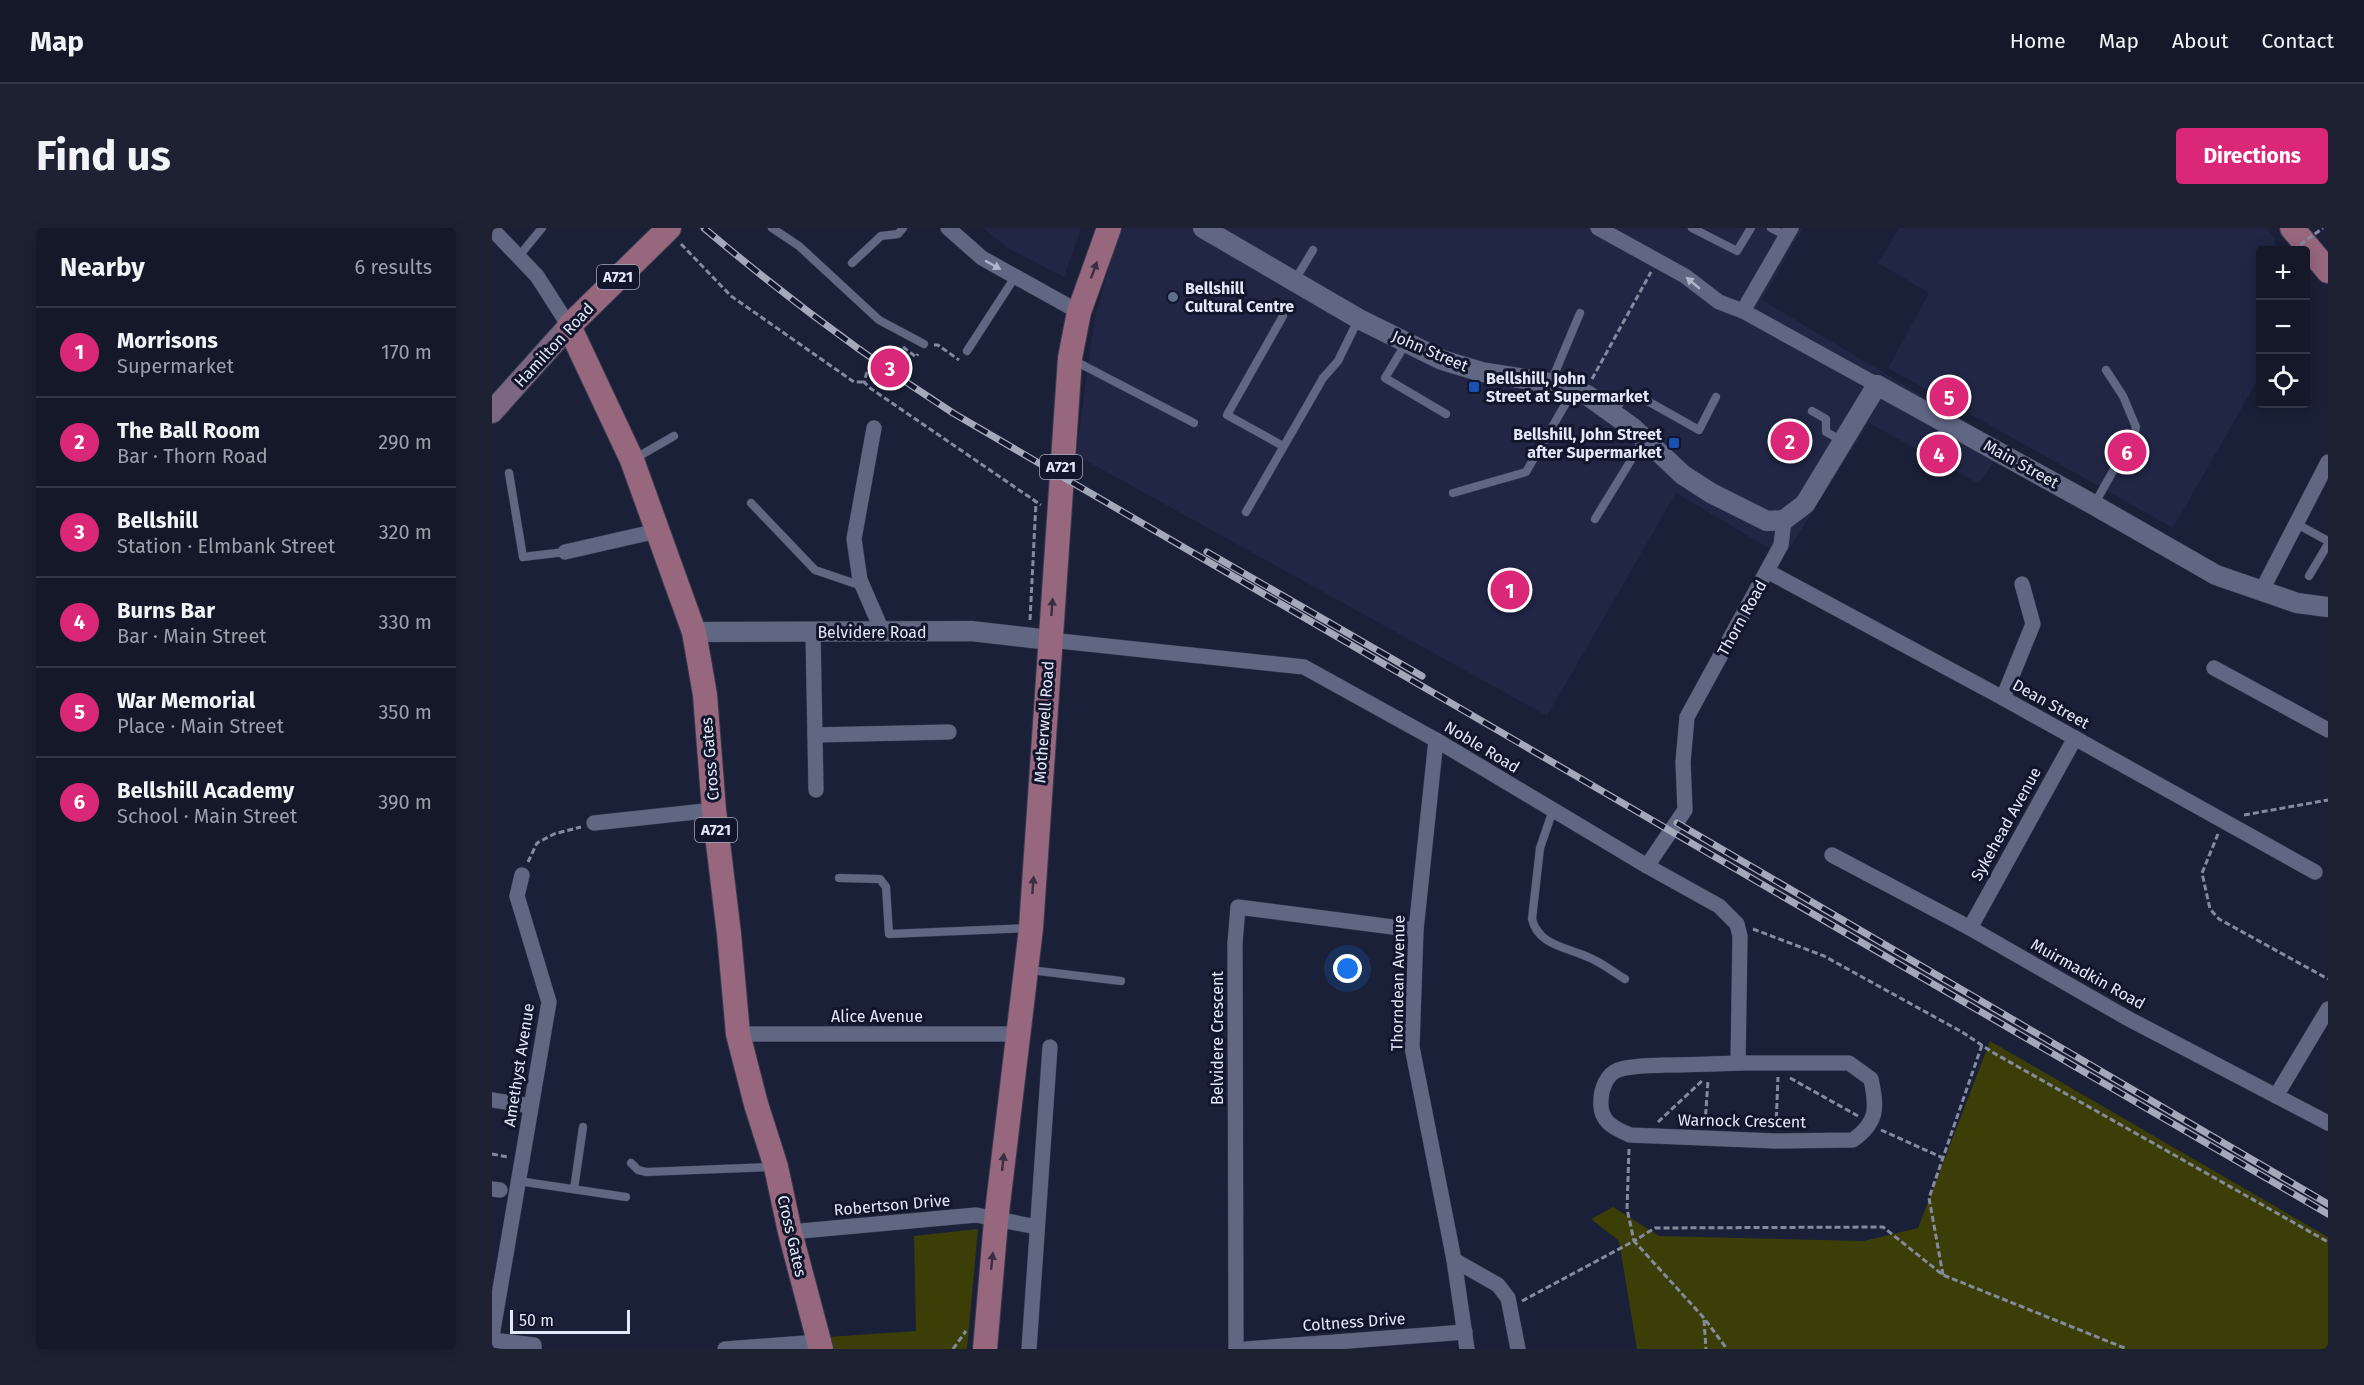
<!DOCTYPE html>
<meta charset="utf-8">
<style>
:root{--surface:#141829;--page:#1d2131;--text:#f1f3f6;--muted:#9da0a8;--line:#333746;--accent:#db2777}
body{margin:0;font-family:"Fira Sans",sans-serif;background:var(--page);color:var(--text)}
.controls{position:absolute;right:18px;top:18px;display:grid;overflow:hidden;border-radius:6px;box-shadow:0 3px 15px #0003}
.controls button{width:54px;height:54px;display:grid;place-items:center;padding:0;border:0;border-bottom:2px solid var(--line);background:var(--surface);color:var(--text);font:30px sans-serif}
.scale{position:absolute;left:18px;bottom:15px;width:120px;box-sizing:border-box;padding-left:6px;border:3px solid #e3e8f8;border-top:0;font-size:16px;line-height:21px;white-space:nowrap;color:#e3e8f8;-webkit-text-stroke:4px #12162d;paint-order:stroke}
.you{position:absolute;left:856px;top:741px;width:21px;height:21px;margin:-15px;border:4px solid #fff;border-radius:50%;background:#1a73e8;box-shadow:0 0 0 9px #1a73e833}
.badge{display:grid;place-items:center;width:39px;height:39px;border-radius:50%;background:var(--accent);color:#fff;font-size:20px;font-weight:700}
.pin{position:absolute;translate:-50% -50%;border:3px solid #fff;box-shadow:0 2px 6px #0006}
.list{margin:0;padding:0;list-style:none}
h2{display:flex;justify-content:space-between;align-items:center;height:78px;margin:0;padding:0 24px;font-size:26px}
h2 small{font-size:20px;font-weight:400;color:var(--muted)}
.list li{display:grid;grid-template-columns:39px 1fr auto;gap:18px;align-items:center;box-sizing:border-box;height:90px;padding:0 24px;border-top:2px solid var(--line)}
.list b{display:block;font-size:22px;white-space:nowrap}
.list p{margin:0;font-size:20px;white-space:nowrap;color:var(--muted)}
.list em{font-size:20px;font-style:normal;color:var(--muted)}
.icon{flex:none;width:33px;height:33px;fill:none;stroke:currentColor;stroke-width:2;stroke-linecap:round;stroke-linejoin:round}
.map{position:relative;flex:none;width:1836px;height:1121px;overflow:hidden;border-radius:6px}
header{display:flex;align-items:center;gap:36px;box-sizing:border-box;height:84px;padding:0 30px;background:var(--surface);border-bottom:2px solid var(--line)}
header strong{font-size:28px}
nav{display:flex;gap:33px;margin-inline-start:auto;font-size:21px}
.intro{display:flex;align-items:center;justify-content:space-between;box-sizing:border-box;height:144px;padding:0 36px}
h1{margin:0;font-size:42px}
.button{padding:15px 27px;border-radius:6px;background:var(--accent);color:#fff;font-size:21px;font-weight:700}
main{display:flex;gap:36px;padding:0 36px}
aside{flex:1;background:var(--surface);border-radius:6px;box-shadow:0 3px 15px #0003}
.map>svg:first-child{display:block}
.built{fill:#202644}
.green{fill:#3c3e08}
.lines{fill:none;stroke-linecap:round;stroke-linejoin:round}
.service-casing{stroke:#373a4e;stroke-width:9}
.minor-casing{stroke:#373a4e;stroke-width:16}
.tertiary-casing{stroke:#373a4e;stroke-width:21}
.secondary-casing{stroke:#373a4e;stroke-width:24}
.primary-casing{stroke:#373a4e;stroke-width:26}
.path{stroke:#858a9e;stroke-width:3;stroke-dasharray:6 3;stroke-linecap:butt}
.service{stroke:#606783;stroke-width:8}
.minor{stroke:#606783;stroke-width:15}
.tertiary{stroke:#606783;stroke-width:20}
.secondary{stroke:#7b6781;stroke-width:22}
.primary{stroke:#97677e;stroke-width:24}
.rail-casing{stroke:#a3a8ba;stroke-width:7}
.rail{stroke:#12162d;stroke-width:4.5;stroke-dasharray:14;stroke-linecap:butt}
.path-bridge{stroke:#858a9e;stroke-width:3;stroke-dasharray:6 3;stroke-linecap:butt}
.oneway{fill:#afb4c9}
.oneway2{fill:#3a2e45}
.service-dot{fill:#5c6f8a;stroke:#12162d;stroke-width:2}
.transit-dot{fill:#1a4fb4;stroke:#12162d;stroke-width:2}
.labels{text-anchor:middle;dominant-baseline:central;stroke-width:6;stroke-linejoin:round;paint-order:stroke}
.shield{fill:#12162d;stroke:#a4a9bb;stroke-width:1.5}
.shield-label{font-size:15px;font-weight:bold;fill:#e3e8f8}
.poi-label{font-size:16px;font-weight:bold;fill:#e3e8f8;stroke:#12162d;text-anchor:start}
.street-label{font-size:16px;fill:#e3e8f8;stroke:#12162d}
</style>
<header>
<strong>Map</strong>
<nav><a>Home</a><a>Map</a><a>About</a><a>Contact</a></nav>
</header>
<div class="intro"><h1>Find us</h1><a class="button">Directions</a></div>
<main>
<aside>
<h2>Nearby<small>6 results</small></h2>
<ul class="list">
<li><span class="badge">1</span><div><b>Morrisons</b><p>Supermarket</p></div><em>170 m</em></li>
<li><span class="badge">2</span><div><b>The Ball Room</b><p>Bar · Thorn Road</p></div><em>290 m</em></li>
<li><span class="badge">3</span><div><b>Bellshill</b><p>Station · Elmbank Street</p></div><em>320 m</em></li>
<li><span class="badge">4</span><div><b>Burns Bar</b><p>Bar · Main Street</p></div><em>330 m</em></li>
<li><span class="badge">5</span><div><b>War Memorial</b><p>Place · Main Street</p></div><em>350 m</em></li>
<li><span class="badge">6</span><div><b>Bellshill Academy</b><p>School · Main Street</p></div><em>390 m</em></li>
</ul>
</aside>
<div class="map">
<svg width="1836" height="1121" viewBox="0 0 1836 1121">
<rect width="100%" height="100%" fill="#1a2037"/>
<g class="built">
<polygon points="491,0 589,0 572,49 516,20"/>
<polygon points="627,0 1311,0 1270,72 1513,217 1487,256 1377,195 1292,329 1184,265 1055,488 584,227 602,94"/>
<polygon points="1407,0 1774,0 1783,11 1781,22 1768,22 1768,148 1681,300 1396,140 1437,65 1386,35"/>
</g>
<g class="green">
<polygon points="1498,813 1836,1009 1836,1121 1145,1121 1127,1013 1099,991 1121,979 1167,1008 1372,1013 1426,1000"/>
<polygon points="486,1001 475,1121 341,1121 336,1109 424,1103 422,1008"/>
</g>
<g class="lines">
<defs>
<g id="service">
<polyline points="280,0 307,18 387,92 432,116"/>
<polyline points="1200,0 1245,23 1259,0"/>
<polyline points="1279,0 1295,8"/>
<polyline points="27,28 50,0"/>
<polyline points="360,35 389,8 406,6 411,0"/>
<polyline points="803,52 821,22"/>
<polyline points="914,115 893,150 954,186"/>
<polyline points="475,123 523,49"/>
<polyline points="581,132 702,195"/>
<polyline points="1059,154 1088,85"/>
<polyline points="1121,183 1135,167 1143,166 1207,202 1224,169"/>
<polyline points="1320,183 1334,191 1334,204 1349,212"/>
<polyline points="791,218 735,187 791,88"/>
<polyline points="142,231 182,208"/>
<polyline points="17,245 31,329 73,324"/>
<polyline points="961,265 1034,244 1081,163"/>
<polyline points="259,275 323,342 370,358"/>
<polyline points="1603,275 1643,204 1644,199 1631,168 1614,142"/>
<polyline points="754,284 831,150 846,133 866,92"/>
<polyline points="1103,291 1152,211"/>
<polyline points="1803,295 1836,313"/>
<polyline points="1817,348 1836,316"/>
<path d="M1061,582L1048,620L1040,691C1046,717 1074,719 1096,729C1109,734 1121,744 1133,751"/>
<polyline points="347,650 388,651 394,659 397,706 537,700"/>
<polyline points="538,742 629,753"/>
<polyline points="139,935 146,942 154,944 281,939"/>
<polyline points="26,953 134,969"/>
<polyline points="82,961 91,899"/>
</g>
<g id="minor">
<polyline points="456,0 490,30 587,84"/>
<polyline points="1106,0 1193,48 1227,74 1251,83 1385,157"/>
<polyline points="0,1 45,48 77,98"/>
<polyline points="1251,83 1299,0"/>
<polyline points="382,200 362,311 368,352 391,405"/>
<polyline points="73,324 165,303"/>
<polyline points="1275,343 1511,470 1823,644"/>
<polyline points="1769,364 1836,234"/>
<polyline points="321,405 324,562"/>
<polyline points="558,412 812,439 944,512 1155,638 1227,678 1245,696 1248,708 1246,835"/>
<polyline points="1722,440 1836,502"/>
<polyline points="1511,470 1541,396 1530,356"/>
<polyline points="323,507 457,504"/>
<polyline points="944,512 924,702 920,819 962,1032 975,1121"/>
<polyline points="102,595 222,582"/>
<polyline points="1340,627 1478,700 1635,790 1836,895"/>
<polyline points="1155,638 1193,582 1191,534 1195,489 1289,317 1292,292"/>
<polyline points="1478,700 1583,510"/>
<polyline points="246,806 525,806"/>
<path d="M1246,835H1357L1379,851C1385,880 1386,894 1361,912L1283,913L1138,907C1121,900 1107,893 1109,872C1109,861 1115,846 1126,842C1140,837 1158,838 1172,837C1196,837 1221,836 1246,835Z"/>
<polyline points="1784,868 1836,781"/>
<polyline points="0,872 39,878"/>
<polyline points="0,961 8,962"/>
<polyline points="298,1004 484,987 545,999"/>
<polyline points="962,1032 1006,1057 1016,1070 1026,1121"/>
<polyline points="0,1108 57,774 25,668 30,647"/>
<polyline points="0,1112 42,1117 42,1121"/>
<polyline points="233,1121 326,1114"/>
<polyline points="537,1121 558,819"/>
<polyline points="744,1121 743,715 746,679 924,702"/>
<polyline points="754,1121 973,1104"/>
</g>
<g id="tertiary">
<polyline points="711,0 867,91 950,132 990,144 1058,155 1095,167 1141,200 1191,247 1219,265 1275,293 1292,292 1313,276 1385,157 1602,277 1724,347 1805,375 1836,379"/>
<polyline points="202,404 479,403 558,412"/>
</g>
<polyline id="secondary" points="0,184 77,98"/>
<g id="primary">
<polyline points="177,0 77,98 140,232 202,404 213,467 222,582 237,706 246,806 264,876 284,939 298,1004 329,1121"/>
<polyline points="1800,0 1836,43"/>
<polyline points="493,1121 504,993 539,700 578,130 587,84 617,0"/>
</g>
</defs>
<use href="#service" class="service-casing"/>
<use href="#minor" class="minor-casing"/>
<use href="#tertiary" class="tertiary-casing"/>
<use href="#secondary" class="secondary-casing"/>
<use href="#primary" class="primary-casing"/>
<g class="path">
<polyline points="189,16 239,68 362,154 372,154"/>
<polyline points="442,117 446,117 467,132"/>
<polyline points="411,119 424,129 426,126"/>
<polyline points="397,120 411,130 406,136"/>
<polyline points="375,144 372,154 378,160 549,277"/>
<polyline points="380,148 392,157 399,147"/>
<polyline points="1100,151 1159,44"/>
<polyline points="538,392 544,274"/>
<polyline points="1752,587 1836,572"/>
<polyline points="1726,606 1710,645 1718,681 1727,691 1836,751"/>
<polyline points="36,634 45,615 62,606 89,599"/>
<polyline points="1261,701 1332,728 1470,804 1500,824 1836,1014"/>
<polyline points="1298,850 1366,888"/>
<polyline points="1166,894 1212,851"/>
<polyline points="1213,896 1216,852"/>
<polyline points="1284,899 1286,849"/>
<polyline points="1389,902 1451,930"/>
<polyline points="1137,921 1135,981 1142,1013 1163,1000 1391,999 1451,1047 1635,1121"/>
<polyline points="0,926 16,929"/>
<polyline points="1451,1047 1437,970 1490,817"/>
<polyline points="1030,1073 1142,1013 1212,1090 1235,1121"/>
<polyline points="1212,1092 1214,1121"/>
<polyline points="461,1121 474,1103"/>
</g>
<use href="#service" class="service"/>
<use href="#minor" class="minor"/>
<use href="#tertiary" class="tertiary"/>
<use href="#secondary" class="secondary"/>
<use href="#primary" class="primary"/>
<defs>
<g id="rail">
<path d="M212,0C291,67 374,129 461,185L1836,986"/>
<polyline points="715,324 930,448"/>
<polyline points="1185,595 1836,976"/>
</g>
</defs>
<use href="#rail" class="rail-casing"/>
<use href="#rail" class="rail"/>
<g class="path-bridge">
<polyline points="1801,22 1831,0"/>
<polyline points="399,147 406,136"/>
</g>
</g>
<defs><path id="oneway-solid" d="M-6-.8H1V-3.2L6.5 0L1 3.2V.8H-6Z" transform="scale(1.5)"/></defs>
<g class="oneway">
<use href="#oneway-solid" transform="translate(501 37) rotate(29)"/>
<use href="#oneway-solid" transform="translate(1201 55) rotate(-140)"/>
</g>
<g class="oneway2">
<use href="#oneway-solid" transform="translate(602 42) rotate(-70)"/>
<use href="#oneway-solid" transform="translate(560 379) rotate(-86)"/>
<use href="#oneway-solid" transform="translate(541 657) rotate(-86)"/>
<use href="#oneway-solid" transform="translate(511 934) rotate(-84)"/>
<use href="#oneway-solid" transform="translate(500 1033) rotate(-84)"/>
</g>
<circle class="service-dot" cx="681" cy="69" r="6"/>
<g class="transit-dot">
<rect x="976" y="153" width="12" height="12" rx="3"/>
<rect x="1176" y="209" width="12" height="12" rx="3"/>
</g>
<g class="labels">
<g class="shield">
<rect x="105" y="37" width="42" height="24" rx="4.5"/>
<rect x="548" y="227" width="42" height="24" rx="4.5"/>
<rect x="203" y="590" width="42" height="24" rx="4.5"/>
</g>
<g class="shield-label">
<text x="126" y="49">A721</text>
<text x="569" y="239">A721</text>
<text x="224" y="602">A721</text>
</g>
<g class="poi-label">
<text x="693" y="60">Bellshill<tspan x="693" dy="18">Cultural Centre</tspan></text>
<text x="994" y="150">Bellshill, John<tspan x="994" dy="18">Street at Supermarket</tspan></text>
<text x="1170" y="206" text-anchor="end">Bellshill, John Street<tspan x="1170" dy="18">after Supermarket</tspan></text>
</g>
<g class="street-label">
<text transform="translate(62 117) rotate(-47)">Hamilton Road</text>
<text transform="translate(938 123) rotate(23)">John Street</text>
<text transform="translate(1529 236) rotate(29)">Main Street</text>
<text transform="translate(1250 390) rotate(-61)">Thorn Road</text>
<text x="380" y="404">Belvidere Road</text>
<text transform="translate(1559 476) rotate(29)">Dean Street</text>
<text transform="translate(552 494) rotate(-86)">Motherwell Road</text>
<text transform="translate(990 519) rotate(31)">Noble Road</text>
<text transform="translate(218 531) rotate(-95)">Cross Gates</text>
<text transform="translate(1514 596) rotate(-61)">Sykehead Avenue</text>
<text transform="translate(1596 746) rotate(29)">Muirmadkin Road</text>
<text transform="translate(906 755) rotate(-89)">Thorndean Avenue</text>
<text x="385" y="788">Alice Avenue</text>
<text transform="translate(725 810) rotate(-90)">Belvidere Crescent</text>
<text transform="translate(27 837) rotate(-81)">Amethyst Avenue</text>
<text transform="translate(1250 893) rotate(1)">Warnock Crescent</text>
<text transform="translate(400 977) rotate(-5)">Robertson Drive</text>
<text transform="translate(300 1008) rotate(77)">Cross Gates</text>
<text transform="translate(862 1094) rotate(-4)">Coltness Drive</text>
</g>
</g>
</svg>
<div class="controls">
<button>+</button>
<button>−</button>
<button><svg class="icon" aria-label="locate" viewBox="0 0 24 24"><circle cx="12" cy="12" r="6"/><path d="M12 2v4M12 18v4M2 12h4M18 12h4"/></svg></button>
</div>
<div class="scale">50 m</div>
<div class="you"></div>
<div class="pin badge" style="left:1018px;top:362px">1</div>
<div class="pin badge" style="left:1298px;top:213px">2</div>
<div class="pin badge" style="left:398px;top:140px">3</div>
<div class="pin badge" style="left:1447px;top:226px">4</div>
<div class="pin badge" style="left:1457px;top:169px">5</div>
<div class="pin badge" style="left:1635px;top:224px">6</div>
</div>
</main>
